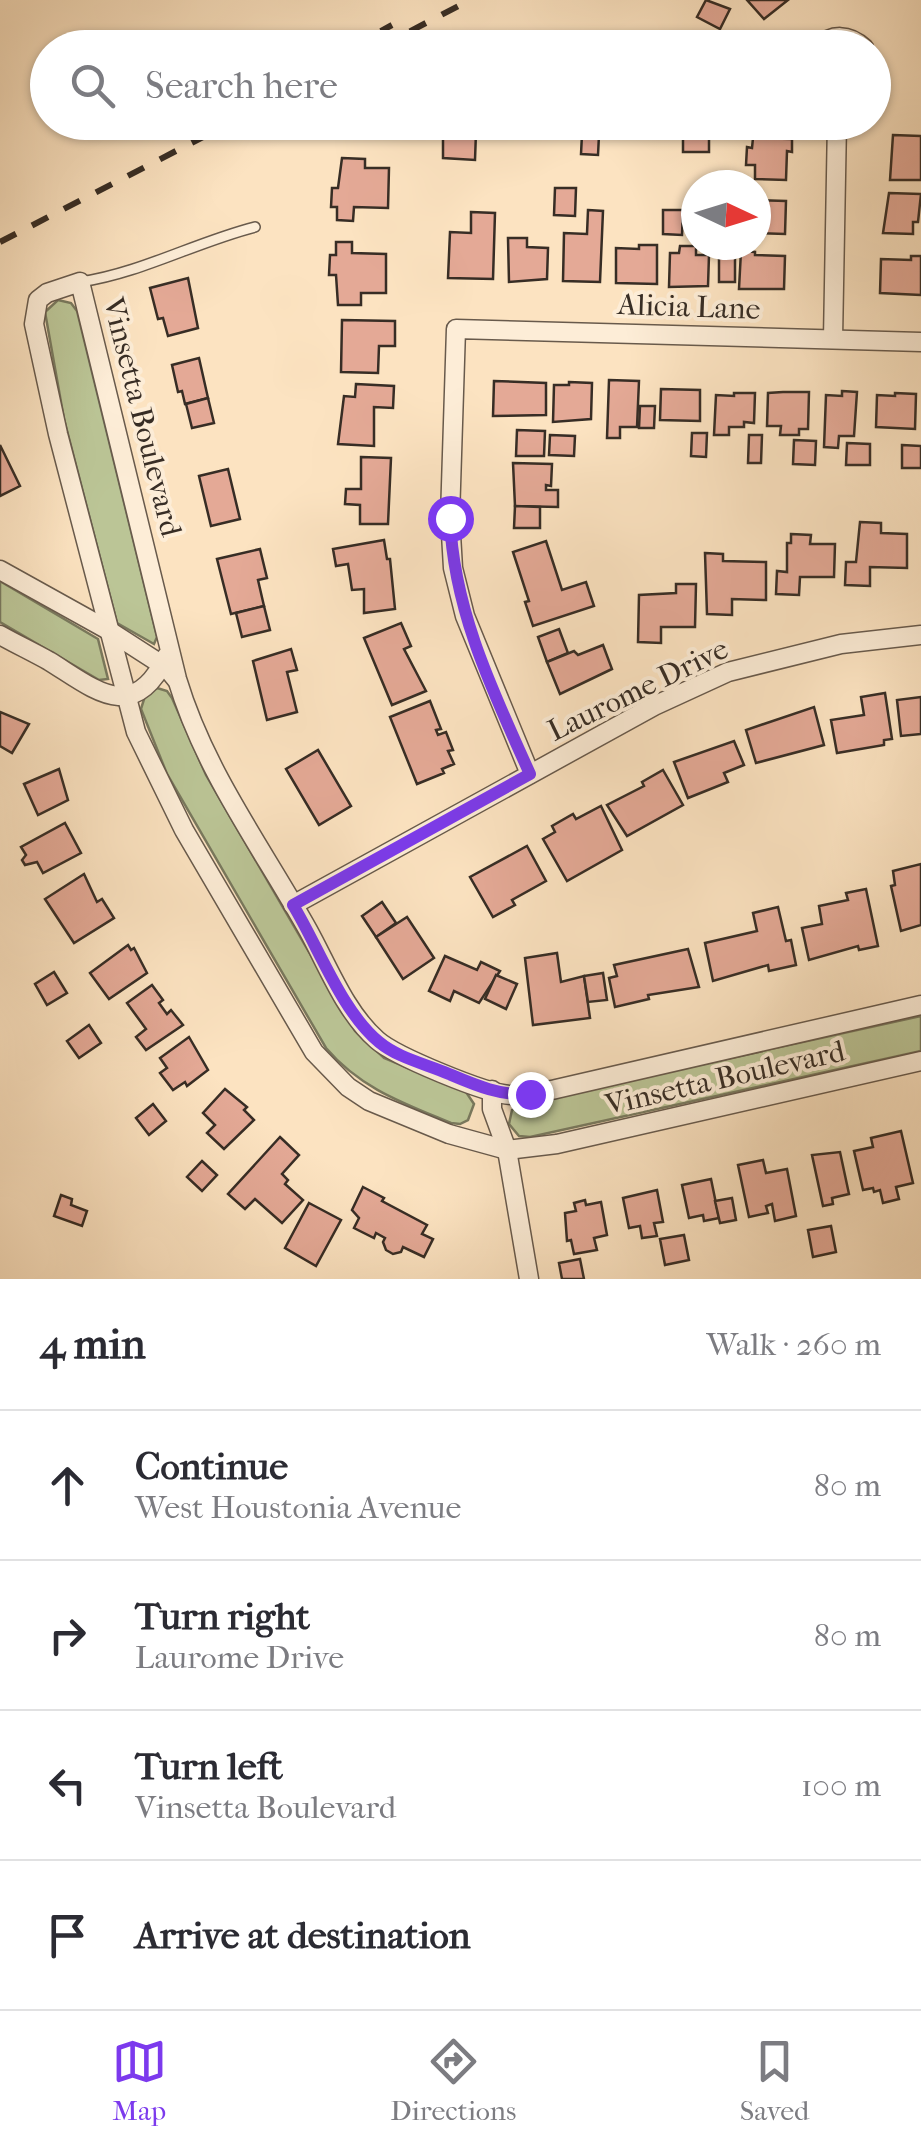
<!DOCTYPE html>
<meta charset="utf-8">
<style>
:root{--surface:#fff;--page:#f2f2f3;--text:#2b2b33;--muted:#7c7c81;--line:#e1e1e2;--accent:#7c3aed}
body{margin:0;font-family:"IM FELL French Canon",serif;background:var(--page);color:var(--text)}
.compass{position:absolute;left:681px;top:170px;width:90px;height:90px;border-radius:50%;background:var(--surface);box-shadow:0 2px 8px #0004;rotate:94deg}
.stop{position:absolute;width:30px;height:30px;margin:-22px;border:8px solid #7c3aed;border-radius:50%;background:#fff}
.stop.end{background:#7c3aed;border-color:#fff;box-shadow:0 2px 10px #0008}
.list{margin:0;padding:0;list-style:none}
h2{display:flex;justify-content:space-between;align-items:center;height:130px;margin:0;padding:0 40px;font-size:42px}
h2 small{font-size:32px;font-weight:400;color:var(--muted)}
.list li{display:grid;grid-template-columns:65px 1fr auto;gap:30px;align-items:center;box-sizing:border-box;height:150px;padding:0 40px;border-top:2px solid var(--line)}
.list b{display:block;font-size:38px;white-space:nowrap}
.list p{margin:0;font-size:32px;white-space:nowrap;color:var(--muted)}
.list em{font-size:32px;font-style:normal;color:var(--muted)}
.icon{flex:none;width:55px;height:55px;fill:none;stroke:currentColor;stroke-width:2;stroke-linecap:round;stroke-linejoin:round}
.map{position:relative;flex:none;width:921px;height:1279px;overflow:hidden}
.search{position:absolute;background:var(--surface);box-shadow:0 2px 8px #0004;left:30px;right:30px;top:30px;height:110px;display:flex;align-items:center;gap:25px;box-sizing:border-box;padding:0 35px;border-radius:55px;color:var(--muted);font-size:38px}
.sheet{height:730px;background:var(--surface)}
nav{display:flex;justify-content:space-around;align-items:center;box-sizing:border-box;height:140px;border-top:2px solid var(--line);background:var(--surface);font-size:28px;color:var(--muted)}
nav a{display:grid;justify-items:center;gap:5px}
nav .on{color:var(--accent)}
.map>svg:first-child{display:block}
.green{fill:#bbc596;stroke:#79795e;stroke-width:2.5}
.building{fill:#e4a996;stroke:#372d25;stroke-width:2.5}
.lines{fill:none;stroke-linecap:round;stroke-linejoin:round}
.lane-casing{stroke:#685a4c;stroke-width:12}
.street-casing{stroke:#685a4c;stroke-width:21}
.lane{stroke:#fdedd7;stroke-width:9}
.street{stroke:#fdedd7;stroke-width:18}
.rail{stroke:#372d25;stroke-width:6;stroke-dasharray:18 18;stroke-linecap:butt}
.route{stroke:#7c3aed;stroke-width:12}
.labels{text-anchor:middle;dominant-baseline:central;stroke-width:8;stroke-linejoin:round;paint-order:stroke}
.street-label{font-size:30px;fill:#372d25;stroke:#fdedd7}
</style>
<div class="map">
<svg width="921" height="1279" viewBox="0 0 921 1279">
<rect width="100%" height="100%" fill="#fce3c1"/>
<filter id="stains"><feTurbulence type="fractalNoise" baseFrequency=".002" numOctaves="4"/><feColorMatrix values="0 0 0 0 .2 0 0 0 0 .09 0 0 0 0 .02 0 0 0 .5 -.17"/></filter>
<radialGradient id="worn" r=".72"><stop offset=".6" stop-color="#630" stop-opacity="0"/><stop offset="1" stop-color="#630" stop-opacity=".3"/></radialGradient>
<g class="green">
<polygon points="58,300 71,303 77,311 157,637 154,644 117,623 64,419 45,312"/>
<polygon points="0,581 98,639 108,679 99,680 0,622"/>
<path d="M157,688L167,691L172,698L206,775L355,1031L384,1058L466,1092L474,1104L468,1120L460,1124L451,1123C403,1103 360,1088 326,1048L167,774L141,709L146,693Z"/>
<polygon points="921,1016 921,1051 530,1137 519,1136 509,1124 512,1110 522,1104"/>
</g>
<g class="building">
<polygon points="706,0 730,9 720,29 697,17"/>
<polygon points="747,0 788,0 764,19"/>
<polygon points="716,37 764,38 764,48 716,48"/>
<rect x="683" y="130" width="26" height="22"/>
<polygon points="443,131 476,132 475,160 443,158"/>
<polygon points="582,134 599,135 598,155 581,154"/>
<polygon points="893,135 921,136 921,180 890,180"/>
<polygon points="753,138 792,139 792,152 787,151 786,180 755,179 755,165 746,165 747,147 752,148"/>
<polygon points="342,158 365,159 365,168 389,168 388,208 354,207 353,221 337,220 337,207 331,207 332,188 338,188"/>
<polygon points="555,188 576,188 575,216 554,215"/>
<polygon points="889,193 921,194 918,222 913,222 913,234 883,233"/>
<polygon points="756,200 786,201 785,234 756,233"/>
<polygon points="588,210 603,211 600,282 563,281 564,233 587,234"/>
<polygon points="663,210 683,210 682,235 663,234"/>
<polygon points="471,212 495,213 493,279 448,278 450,232 471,233"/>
<polygon points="508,238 527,238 527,247 548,248 547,279 509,282"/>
<polygon points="336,242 352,242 352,253 386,254 386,293 361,293 361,305 338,305 336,275 329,275 330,255 336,255"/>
<polygon points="639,245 657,245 657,284 616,283 616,248 639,249"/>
<polygon points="680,246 696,246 696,255 709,255 708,286 669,287 670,253 679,253"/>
<polygon points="719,251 735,252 735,282 719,282"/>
<polygon points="741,251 755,252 755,255 785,256 784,289 739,289"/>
<polygon points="911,256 921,256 921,295 880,293 881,259 911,260"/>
<polygon points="188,278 198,328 168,336 163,318 158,319 150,288"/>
<polygon points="342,320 395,321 395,346 379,346 378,373 341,372"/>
<polygon points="199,358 208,398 185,404 182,391 178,392 172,365"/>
<polygon points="609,380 639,381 637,427 620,427 620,438 607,438"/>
<polygon points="494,381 546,383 546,415 493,416"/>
<polygon points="569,382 592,383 591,419 553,422 554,385 569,385"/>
<polygon points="356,384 394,386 393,408 374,407 374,446 338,444 344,396 355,397"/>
<polygon points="661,389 700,390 700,421 660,420"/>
<polygon points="842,391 857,392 854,436 839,436 838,448 824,447 826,395 842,396"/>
<polygon points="783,392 809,392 808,429 799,429 799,435 780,435 781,426 767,426 768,393"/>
<polygon points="734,393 755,393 754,423 744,422 744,427 729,427 729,435 714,435 716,395 734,396"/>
<polygon points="895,393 916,394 915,429 876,427 877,395 895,396"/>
<polygon points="208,398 214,423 192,428 186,404"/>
<polygon points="640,406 655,406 654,428 639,428"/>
<polygon points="517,430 545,431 544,456 516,456"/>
<polygon points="692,433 707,433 706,457 691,456"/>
<polygon points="550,435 575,436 574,456 549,455"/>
<polygon points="749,435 762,435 761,463 748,463"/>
<polygon points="794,440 816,441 815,465 793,464"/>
<polygon points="847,443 870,444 870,465 846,465"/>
<polygon points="0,445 20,486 0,496"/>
<polygon points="902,445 921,446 921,468 902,468"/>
<polygon points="361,457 391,458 388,524 360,524 360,505 345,504 346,489 361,489"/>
<polygon points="513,463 552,464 551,486 546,485 546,490 558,490 558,507 515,506"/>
<polygon points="228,469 240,519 211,526 199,476"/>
<polygon points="515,506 540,507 540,528 514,528"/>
<polygon points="860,522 881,523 881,533 907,534 907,568 870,567 870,586 845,585 846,562 856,562"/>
<polygon points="791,534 811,535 810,544 835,544 834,577 800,577 799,595 776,594 777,571 787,572 787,543 791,543"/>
<polygon points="384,540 387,559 390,559 395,609 364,613 364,589 352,590 348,564 336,566 333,549"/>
<polygon points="546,541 562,590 586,582 594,606 533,626 525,602 529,601 513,552"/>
<polygon points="260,549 267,578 258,580 264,606 231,614 217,559"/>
<polygon points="705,553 723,554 723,561 766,562 766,600 732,599 732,615 707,614"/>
<polygon points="676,584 696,584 695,627 661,627 661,643 638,642 639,595 676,593"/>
<polygon points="264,606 270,630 242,637 236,613"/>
<polygon points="401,623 411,646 404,649 426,691 392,705 364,638"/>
<polygon points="559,629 568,653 547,662 538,637"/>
<polygon points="603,645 612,669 560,694 547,662 574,651 578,655"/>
<polygon points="291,649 297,670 287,672 297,712 267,720 253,661"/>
<polygon points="885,693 892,739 884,740 884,745 837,753 831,720 864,715 861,697"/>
<polygon points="921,697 921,734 901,736 897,700"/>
<polygon points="430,701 441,729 436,730 438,735 446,732 453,750 448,751 454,764 442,769 444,773 417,784 390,717"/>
<polygon points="814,707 824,745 756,763 746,730"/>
<polygon points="0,712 29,724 12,753 0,746"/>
<polygon points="734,741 744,765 724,773 728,782 688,798 674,762"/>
<polygon points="318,750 351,806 319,825 286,769"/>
<polygon points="59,769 68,800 38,815 24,784"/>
<polygon points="663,770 683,805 627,836 607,805 644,786 642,782"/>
<polygon points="601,806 622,850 567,881 543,839 555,832 552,826 573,814 576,819"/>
<polygon points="65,823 81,853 43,873 37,862 25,865 22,860 26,855 21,847"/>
<polygon points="527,846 546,881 512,900 515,905 493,917 470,877"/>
<polygon points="921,864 921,925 901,931 891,886 895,885 893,871"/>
<polygon points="84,874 97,902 102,899 114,918 74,943 45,899"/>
<polygon points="866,889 878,946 859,950 858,946 809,960 802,928 822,924 819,906 848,900 846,893"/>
<polygon points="382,902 396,923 376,937 362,916"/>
<polygon points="778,907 786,941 791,940 796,965 769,971 768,965 713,981 705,943 757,931 753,913"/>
<polygon points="407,917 434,958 403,979 376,937"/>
<polygon points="128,945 131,950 134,948 147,973 109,999 90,973"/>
<polygon points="688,949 699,987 648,995 649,999 615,1007 609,978 617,976 614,965"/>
<polygon points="557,953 561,982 584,976 590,1018 533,1025 525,958"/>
<polygon points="445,956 477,970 481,962 500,971 479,1003 454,991 450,1001 429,991"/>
<polygon points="54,972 67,993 47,1005 35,984"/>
<polygon points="603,973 607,1000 588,1002 584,976"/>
<polygon points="496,975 517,984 506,1009 485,999"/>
<polygon points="152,985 163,1000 159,1003 167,1014 171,1010 183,1025 146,1050 136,1037 146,1029 127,1003"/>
<polygon points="89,1025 101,1043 79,1058 67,1041"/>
<polygon points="189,1037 208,1070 187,1086 185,1082 173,1090 160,1073 167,1068 160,1058"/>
<polygon points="225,1089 247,1107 244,1110 254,1120 224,1149 207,1133 215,1125 203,1113"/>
<polygon points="153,1104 166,1121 149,1135 136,1118"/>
<polygon points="901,1131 913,1183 896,1187 899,1199 883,1203 880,1190 874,1192 873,1188 863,1190 854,1151 873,1147 871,1138"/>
<polygon points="280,1137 299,1155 282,1174 288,1180 285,1184 303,1200 282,1223 255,1199 245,1209 228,1194"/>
<polygon points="840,1152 849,1194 832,1198 833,1204 823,1206 812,1155"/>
<polygon points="763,1160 766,1173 787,1169 796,1216 775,1221 772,1204 766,1206 768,1213 749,1217 738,1165"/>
<polygon points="202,1161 217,1175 202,1191 187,1177"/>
<polygon points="711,1179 719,1218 704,1221 703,1215 689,1218 682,1185"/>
<polygon points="363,1187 384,1198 382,1201 427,1225 422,1234 433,1239 424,1257 403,1247 401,1252 393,1254 386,1250 383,1242 385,1238 376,1233 374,1238 354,1228 359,1218 352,1210"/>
<polygon points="657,1190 663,1222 654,1223 657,1236 642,1238 640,1226 629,1228 623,1198"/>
<polygon points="61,1195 72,1199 71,1205 87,1211 82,1226 54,1216"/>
<polygon points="732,1198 736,1220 720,1223 715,1201"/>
<polygon points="585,1200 586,1205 601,1202 607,1235 594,1238 597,1250 574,1254 571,1240 567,1241 565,1213 576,1211 574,1203"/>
<polygon points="309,1203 341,1220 316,1266 285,1248"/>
<polygon points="831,1226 836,1252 813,1257 808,1230"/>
<polygon points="684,1235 689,1260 665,1265 660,1239"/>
<polygon points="580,1259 584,1279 562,1279 559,1263"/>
</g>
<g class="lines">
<defs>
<path id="lane" d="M80,282C141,273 196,242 255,227"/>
<g id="street">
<path d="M817,48C832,33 849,34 864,48"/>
<polyline points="833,339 837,122"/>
<polyline points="0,570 108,630 167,668 176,679"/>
<path d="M0,635C16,644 33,652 49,661C93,688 133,726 166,657"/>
<polyline points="530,774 465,616 453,568 450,517 456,329 921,342"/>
<polyline points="293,905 654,706 728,672 841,644 921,635"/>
<path d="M921,1005L556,1089C542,1092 526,1096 511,1095C486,1094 395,1056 377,1040C345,1012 328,966 308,930C261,846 205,772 177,679L80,282L47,293L38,300L34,324L58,434L136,732L184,830L314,1052L348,1087L369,1101L449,1134L507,1150L557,1144L921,1061"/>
<polyline points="492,1090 492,1109 507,1150 529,1279"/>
</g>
</defs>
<use href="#lane" class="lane-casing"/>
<use href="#street" class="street-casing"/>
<use href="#lane" class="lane"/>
<use href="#street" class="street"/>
<g class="rail">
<polyline points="349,48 392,25"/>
<polyline points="378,48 470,0"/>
<polyline points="0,242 232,122"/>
</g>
</g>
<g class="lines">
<path class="route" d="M450,518C453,609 493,692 530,774L293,905C318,946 342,1012 379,1042C398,1058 426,1064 449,1074C475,1085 500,1096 530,1094"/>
</g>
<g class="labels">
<g class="street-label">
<text transform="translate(689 307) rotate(2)">Alicia Lane</text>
<text transform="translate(142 417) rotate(76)">Vinsetta Boulevard</text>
<text transform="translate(638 690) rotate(-26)">Laurome Drive</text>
<text transform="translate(725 1078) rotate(-13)">Vinsetta Boulevard</text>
</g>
</g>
<rect width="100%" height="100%" filter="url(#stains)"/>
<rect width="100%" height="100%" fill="url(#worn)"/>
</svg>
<svg class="compass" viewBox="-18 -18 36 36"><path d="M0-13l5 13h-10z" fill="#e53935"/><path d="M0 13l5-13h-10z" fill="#7c7c81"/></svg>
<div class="stop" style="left:450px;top:518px"></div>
<div class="stop end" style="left:530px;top:1094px"></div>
<div class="search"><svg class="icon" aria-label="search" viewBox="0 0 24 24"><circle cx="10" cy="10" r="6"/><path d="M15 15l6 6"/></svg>Search here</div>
</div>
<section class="sheet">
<h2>4 min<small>Walk · 260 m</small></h2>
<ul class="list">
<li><svg class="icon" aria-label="ahead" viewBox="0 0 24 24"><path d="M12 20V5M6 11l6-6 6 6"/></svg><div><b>Continue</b><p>West Houstonia Avenue</p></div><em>80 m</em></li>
<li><svg class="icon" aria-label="right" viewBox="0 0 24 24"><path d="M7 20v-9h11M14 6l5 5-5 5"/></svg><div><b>Turn right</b><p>Laurome Drive</p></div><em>80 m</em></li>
<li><svg class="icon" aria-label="left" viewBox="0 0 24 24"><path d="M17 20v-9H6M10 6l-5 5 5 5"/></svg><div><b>Turn left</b><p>Vinsetta Boulevard</p></div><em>100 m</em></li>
<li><svg class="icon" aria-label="arrive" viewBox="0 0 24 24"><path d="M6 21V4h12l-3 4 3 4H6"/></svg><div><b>Arrive at destination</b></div></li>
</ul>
</section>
<nav>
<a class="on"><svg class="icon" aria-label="map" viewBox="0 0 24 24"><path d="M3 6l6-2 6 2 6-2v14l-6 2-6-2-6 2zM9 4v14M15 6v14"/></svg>Map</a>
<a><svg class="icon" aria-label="directions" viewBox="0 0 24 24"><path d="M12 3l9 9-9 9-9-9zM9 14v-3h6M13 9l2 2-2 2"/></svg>Directions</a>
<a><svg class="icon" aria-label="saved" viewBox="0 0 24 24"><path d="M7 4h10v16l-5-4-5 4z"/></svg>Saved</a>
</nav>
